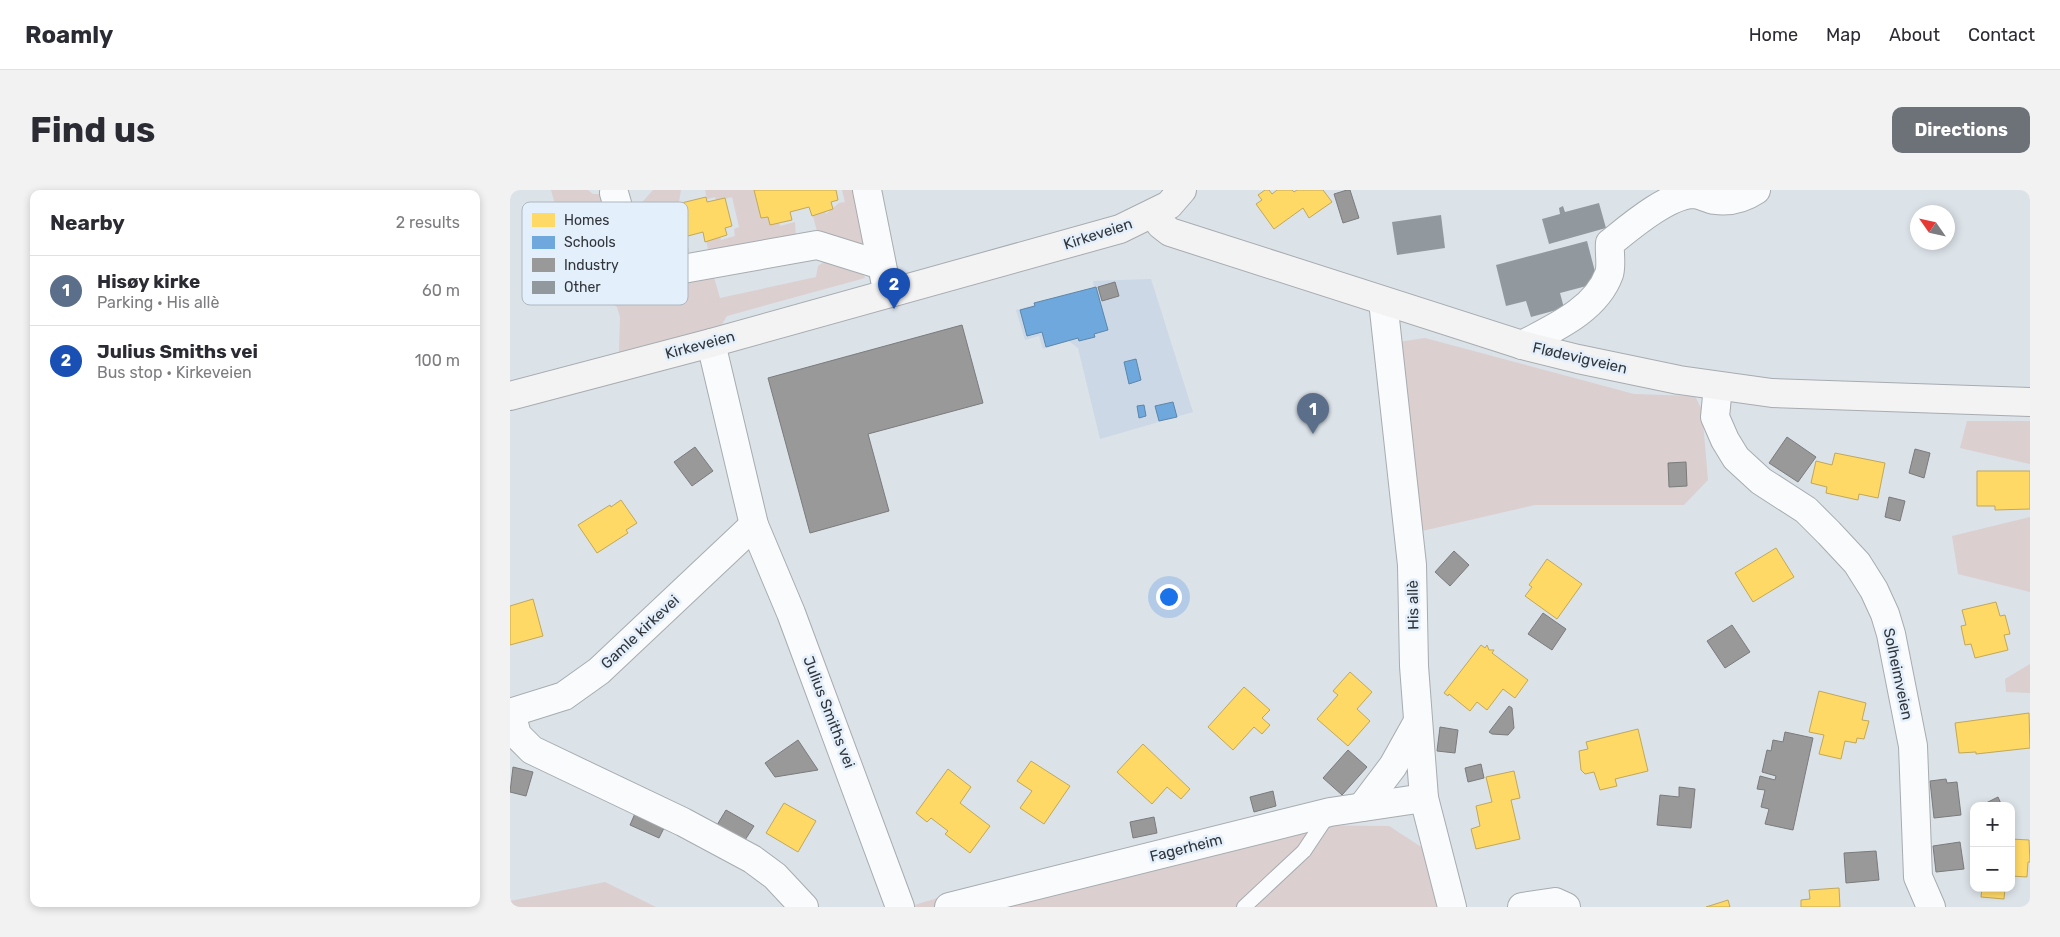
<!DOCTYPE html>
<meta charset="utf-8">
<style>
:root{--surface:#fff;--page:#f2f2f3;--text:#2b2b33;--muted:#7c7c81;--line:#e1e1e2;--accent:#6c7277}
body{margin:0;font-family:Rubik,sans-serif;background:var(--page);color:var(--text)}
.controls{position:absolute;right:15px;bottom:15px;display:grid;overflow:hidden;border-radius:10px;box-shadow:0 2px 8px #0003}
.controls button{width:45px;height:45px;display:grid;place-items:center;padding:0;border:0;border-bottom:1px solid var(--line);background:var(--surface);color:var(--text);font:25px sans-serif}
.compass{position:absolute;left:1400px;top:15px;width:45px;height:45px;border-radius:50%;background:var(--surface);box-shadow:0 2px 8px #0003;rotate:304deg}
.you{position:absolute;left:658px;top:406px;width:18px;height:18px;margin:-12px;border:4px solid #fff;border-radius:50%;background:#1a73e8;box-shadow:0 0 0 8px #1a73e833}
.badge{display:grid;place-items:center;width:32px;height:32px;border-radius:50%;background:var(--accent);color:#fff;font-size:16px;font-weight:700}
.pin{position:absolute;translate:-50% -41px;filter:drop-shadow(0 1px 2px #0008)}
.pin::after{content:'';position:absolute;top:26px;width:18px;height:15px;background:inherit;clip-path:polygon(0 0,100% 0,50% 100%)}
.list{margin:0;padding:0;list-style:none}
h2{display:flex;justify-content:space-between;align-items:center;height:65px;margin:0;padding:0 20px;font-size:21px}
h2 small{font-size:16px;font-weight:400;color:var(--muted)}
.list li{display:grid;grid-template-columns:32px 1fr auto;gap:15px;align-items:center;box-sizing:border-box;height:70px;padding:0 20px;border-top:1px solid var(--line)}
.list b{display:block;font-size:19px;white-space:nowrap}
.list p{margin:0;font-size:16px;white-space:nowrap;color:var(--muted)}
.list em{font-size:16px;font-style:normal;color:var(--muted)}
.map{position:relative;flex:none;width:1520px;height:717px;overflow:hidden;border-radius:10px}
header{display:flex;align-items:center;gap:30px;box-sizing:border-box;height:70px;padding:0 25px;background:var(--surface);border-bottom:1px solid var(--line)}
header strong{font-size:24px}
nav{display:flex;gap:28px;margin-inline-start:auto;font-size:18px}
.intro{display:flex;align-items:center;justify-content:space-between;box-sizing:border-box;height:120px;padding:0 30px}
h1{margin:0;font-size:35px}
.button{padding:12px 22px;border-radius:10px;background:var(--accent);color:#fff;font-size:18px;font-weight:700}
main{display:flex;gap:30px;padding:0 30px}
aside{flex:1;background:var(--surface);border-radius:10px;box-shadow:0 2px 8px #0003}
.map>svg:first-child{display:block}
.built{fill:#ccd8e5}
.green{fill:#dbcfd0}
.homes{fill:#ffd966;stroke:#c1a859}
.schools{fill:#6fa8dc;stroke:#5c86ab}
.industry{fill:#999;stroke:#7a7b7c}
.building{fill:#91999f}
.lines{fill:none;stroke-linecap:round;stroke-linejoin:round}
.service-casing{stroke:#a7acb0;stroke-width:16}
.minor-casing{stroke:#a7acb0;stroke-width:30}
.secondary-casing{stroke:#a7acb0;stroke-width:30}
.service{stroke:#fafbfc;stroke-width:14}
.minor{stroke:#fafbfc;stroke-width:28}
.secondary{stroke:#f4f3f4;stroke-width:28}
.labels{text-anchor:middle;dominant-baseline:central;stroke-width:5;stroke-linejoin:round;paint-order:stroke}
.street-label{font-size:15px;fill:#31353a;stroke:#e3effb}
.key{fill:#e3effb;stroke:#aeb7c1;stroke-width:1}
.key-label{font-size:14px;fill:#31353a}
</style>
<header>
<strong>Roamly</strong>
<nav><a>Home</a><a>Map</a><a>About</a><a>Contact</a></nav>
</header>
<div class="intro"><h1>Find us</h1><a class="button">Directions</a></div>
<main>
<aside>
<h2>Nearby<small>2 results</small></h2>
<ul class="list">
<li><span class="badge" style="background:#5c6f8a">1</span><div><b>Hisøy kirke</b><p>Parking · His allè</p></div><em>60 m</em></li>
<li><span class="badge" style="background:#1a4fb4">2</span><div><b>Julius Smiths vei</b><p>Bus stop · Kirkeveien</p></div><em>100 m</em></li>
</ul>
</aside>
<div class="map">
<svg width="1520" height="717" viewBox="0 0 1520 717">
<rect width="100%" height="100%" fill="#dbe2e8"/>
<polygon class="built" points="641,89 683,222 590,249 568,158 559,151 533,159 529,146 515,150 506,120 584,98 583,91"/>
<g class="green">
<polygon points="41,0 78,0 83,4 89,4 98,8 121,66 203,84 210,108 306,87 308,76 315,71 351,79 355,88 217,126 211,136 109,162 110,127 107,117 89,105 78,93 60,40 50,32"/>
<path d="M143,0H171L162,54L165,61L179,58L178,72C139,78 135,56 120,26Z"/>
<polygon points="195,0 258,0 270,36 285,32 286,50 200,68 195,45 208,41 211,50 225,46 224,39 229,37 222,7 206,11 205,7 197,9"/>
<polygon points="332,0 352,0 359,52 349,56 308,45 301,19 313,16 316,24 329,13 335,12"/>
<polygon points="915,148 1124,204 1185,206 1192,220 1198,290 1174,315 1025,315 912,341 888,152"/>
<polygon points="1457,231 1520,231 1520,274 1450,258"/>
<polygon points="1520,327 1520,402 1448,384 1442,346"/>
<polygon points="1520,474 1520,503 1496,502 1495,489"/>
<polygon points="758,635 879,636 916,660 927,717 398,717 447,702"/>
<polygon points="95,692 146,717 0,717 0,711"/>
</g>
<g class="homes">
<polygon points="244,0 326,0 328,10 321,12 323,19 302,26 299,17 280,22 282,30 260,35 258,27 251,28"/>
<polygon points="755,0 759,0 762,4 767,0 782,0 784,2 787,0 813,0 822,12 799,28 793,18 764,39 746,14 752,10 748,5"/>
<polygon points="196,7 197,12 215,8 222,36 215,38 217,45 195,52 193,42 174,47 176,56 154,60 152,52 145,54 138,26 156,22 155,17"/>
<polygon points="1325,263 1375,273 1368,308 1349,304 1348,310 1316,303 1317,297 1301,293 1306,271 1322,275"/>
<polygon points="1467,281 1520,281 1520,319 1485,320 1485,316 1467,316"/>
<polygon points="111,310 127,333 116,340 118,343 87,363 68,335 100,315 101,317"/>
<polygon points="1266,358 1284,387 1243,412 1225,383"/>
<polygon points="1037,369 1072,394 1047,429 1015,406 1022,397 1019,395"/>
<polygon points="23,409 33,446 0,455 0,416"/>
<polygon points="1486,412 1490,426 1495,425 1500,444 1494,445 1498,460 1465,468 1461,454 1455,455 1451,436 1456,435 1452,420"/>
<polygon points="971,455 975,458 977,455 979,460 984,460 982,463 1018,490 1005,508 993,499 977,520 967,512 960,521 939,504 938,506 934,503"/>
<polygon points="840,482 862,502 847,519 860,531 838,556 807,529 828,505 823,501"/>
<polygon points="734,497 760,520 752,528 760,535 752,544 744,537 723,560 698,537"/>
<polygon points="1309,501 1356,513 1352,530 1359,531 1354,549 1347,548 1346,553 1335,551 1331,569 1309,564 1314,545 1299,542"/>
<polygon points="1519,523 1520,558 1466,564 1466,562 1449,563 1445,533"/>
<polygon points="1128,539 1138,581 1105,589 1107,596 1090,600 1084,582 1075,584 1071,580 1069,561 1078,559 1076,552"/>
<polygon points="633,554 680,599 671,609 657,597 642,614 607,582"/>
<polygon points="521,571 560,596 534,634 510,618 522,601 507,591"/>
<polygon points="438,579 461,597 450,613 480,636 460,663 435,644 438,641 421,628 417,632 406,623"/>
<polygon points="1004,581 1010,608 1001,610 1010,649 966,659 961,639 970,636 966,616 982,612 976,587"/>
<polygon points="274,613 306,631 288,662 256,643"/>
<polygon points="1501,649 1519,650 1520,672 1518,672 1517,687 1501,686"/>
<polygon points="1329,698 1330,717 1291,717 1291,710 1300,709 1299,700"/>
<polygon points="1472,698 1495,698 1494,709 1471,707"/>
<polygon points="1218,710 1220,717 1196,717"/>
</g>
<g class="schools">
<polygon points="586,97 598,140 584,144 585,147 569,151 568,148 536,157 532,142 517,146 510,120 525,116 524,113"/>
<polygon points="626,169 631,190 619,194 614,172"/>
<polygon points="663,212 667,227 649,231 645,216"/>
<polygon points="634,215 636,226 629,228 627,216"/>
</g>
<g class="industry">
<polygon points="837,0 840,0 849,28 833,33 824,4"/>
<polygon points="605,92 609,106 592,111 588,97"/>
<polygon points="452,135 473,213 358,244 379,321 300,343 258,188"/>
<polygon points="1277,247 1306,267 1288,292 1259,273"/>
<polygon points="185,257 203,281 182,296 164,272"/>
<polygon points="1405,259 1420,263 1414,288 1399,283"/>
<polygon points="1176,272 1177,296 1159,297 1158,273"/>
<polygon points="1379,307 1395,311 1390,331 1375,327"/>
<polygon points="944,361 959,375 940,396 925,382"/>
<polygon points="1033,423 1056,439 1042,460 1018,444"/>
<polygon points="1222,435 1240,462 1215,478 1197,451"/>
<polygon points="999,516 1002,518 1004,538 998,545 982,544 979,542"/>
<polygon points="930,537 948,540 945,563 927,561"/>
<polygon points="1275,542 1303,548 1283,640 1255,634 1259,619 1251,617 1255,600 1247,599 1250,586 1265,590 1266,586 1252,582 1257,560 1261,561 1263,550 1273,552"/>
<polygon points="288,550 308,580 265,587 255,573"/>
<polygon points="838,560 857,577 832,605 813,588"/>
<polygon points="971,574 974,588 958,592 955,578"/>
<polygon points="3,577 23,582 16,606 0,602"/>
<polygon points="1436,589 1437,593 1447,592 1451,625 1424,628 1420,591"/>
<polygon points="1169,597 1185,599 1181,638 1147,635 1150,605 1169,607"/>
<polygon points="763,601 766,616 744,622 740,607"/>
<polygon points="1488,607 1492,616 1472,616 1472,615"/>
<polygon points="127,619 157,632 149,648 120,635"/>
<polygon points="216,620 244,636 235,650 207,635"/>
<polygon points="644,627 647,643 623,648 620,632"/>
<polygon points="1450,652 1454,679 1426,682 1423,656"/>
<polygon points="1366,661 1369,690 1336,693 1334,663"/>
</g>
<g class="building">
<polygon points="1089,13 1096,38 1039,54 1032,29 1050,24 1049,18 1053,16 1055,22"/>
<polygon points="931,25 935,58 887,65 882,32"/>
<polygon points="1077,51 1088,93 1050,103 1054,118 1021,127 1016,111 996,116 986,75"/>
</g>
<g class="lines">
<defs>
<polyline id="service" points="734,717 794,661 818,625"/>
<g id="minor">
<polyline points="357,0 375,90"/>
<polyline points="104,3 112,31 130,71 156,82 307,55 371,75"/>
<polyline points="873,111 902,375 904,476 914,608 942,717"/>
<polyline points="201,153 244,335 281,423 390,717"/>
<path d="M1012,155C1044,138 1086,120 1099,84C1102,76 1099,62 1100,53C1119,38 1157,5 1183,4C1190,4 1198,9 1205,10C1220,12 1234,8 1246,0"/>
<polyline points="1208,196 1205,227 1215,250 1226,268 1251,291 1296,320 1319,343 1347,373 1364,400 1375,424 1381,444 1403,556 1408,687 1421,717"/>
<polyline points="0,523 54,506 89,481 244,335"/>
<polyline points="1,523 7,545 22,560 173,632 242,669 265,686 294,717"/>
<polyline points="852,617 883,576 907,533"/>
<polyline points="439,717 820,622 914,608"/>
<polyline points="1012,717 1045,712 1056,717"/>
</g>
<g id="secondary">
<polyline points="643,24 651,35 660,42 1012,155 1068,169 1169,190 1262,203 1520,212"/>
<polyline points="0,206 201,153 610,39 659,15 672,0"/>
</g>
</defs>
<use href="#service" class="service-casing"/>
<use href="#minor" class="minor-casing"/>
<use href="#secondary" class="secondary-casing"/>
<use href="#service" class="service"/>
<use href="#minor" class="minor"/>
<use href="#secondary" class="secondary"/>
</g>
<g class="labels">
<g class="street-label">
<text transform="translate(588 44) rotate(-18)">Kirkeveien</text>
<text transform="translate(190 155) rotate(-15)">Kirkeveien</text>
<text transform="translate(1070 168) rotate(13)">Flødevigveien</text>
<text transform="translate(903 415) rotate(-91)">His allè</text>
<text transform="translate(130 442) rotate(-43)">Gamle kirkevei</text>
<text transform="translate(1388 484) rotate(78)">Solheimveien</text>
<text transform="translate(319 522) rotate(69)">Julius Smiths vei</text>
<text transform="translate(676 658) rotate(-14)">Fagerheim</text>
</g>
</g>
<rect x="12" y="12" width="166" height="103" rx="8" class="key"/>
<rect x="22" y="23" width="23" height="14" fill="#ffd966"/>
<rect x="22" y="46" width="23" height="13" fill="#6fa8dc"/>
<rect x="22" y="68" width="23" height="14" fill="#999"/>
<rect x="22" y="91" width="23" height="13" fill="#91999f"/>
<g class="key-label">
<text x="54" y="35">Homes</text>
<text x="54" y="57">Schools</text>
<text x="54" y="80">Industry</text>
<text x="54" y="102">Other</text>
</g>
</svg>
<div class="controls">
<button>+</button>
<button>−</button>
</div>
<svg class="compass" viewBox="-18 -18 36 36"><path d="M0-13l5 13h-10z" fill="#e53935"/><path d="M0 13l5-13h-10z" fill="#7c7c81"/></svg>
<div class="you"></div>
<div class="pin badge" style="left:803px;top:244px;background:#5c6f8a">1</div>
<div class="pin badge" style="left:384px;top:119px;background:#1a4fb4">2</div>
</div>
</main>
